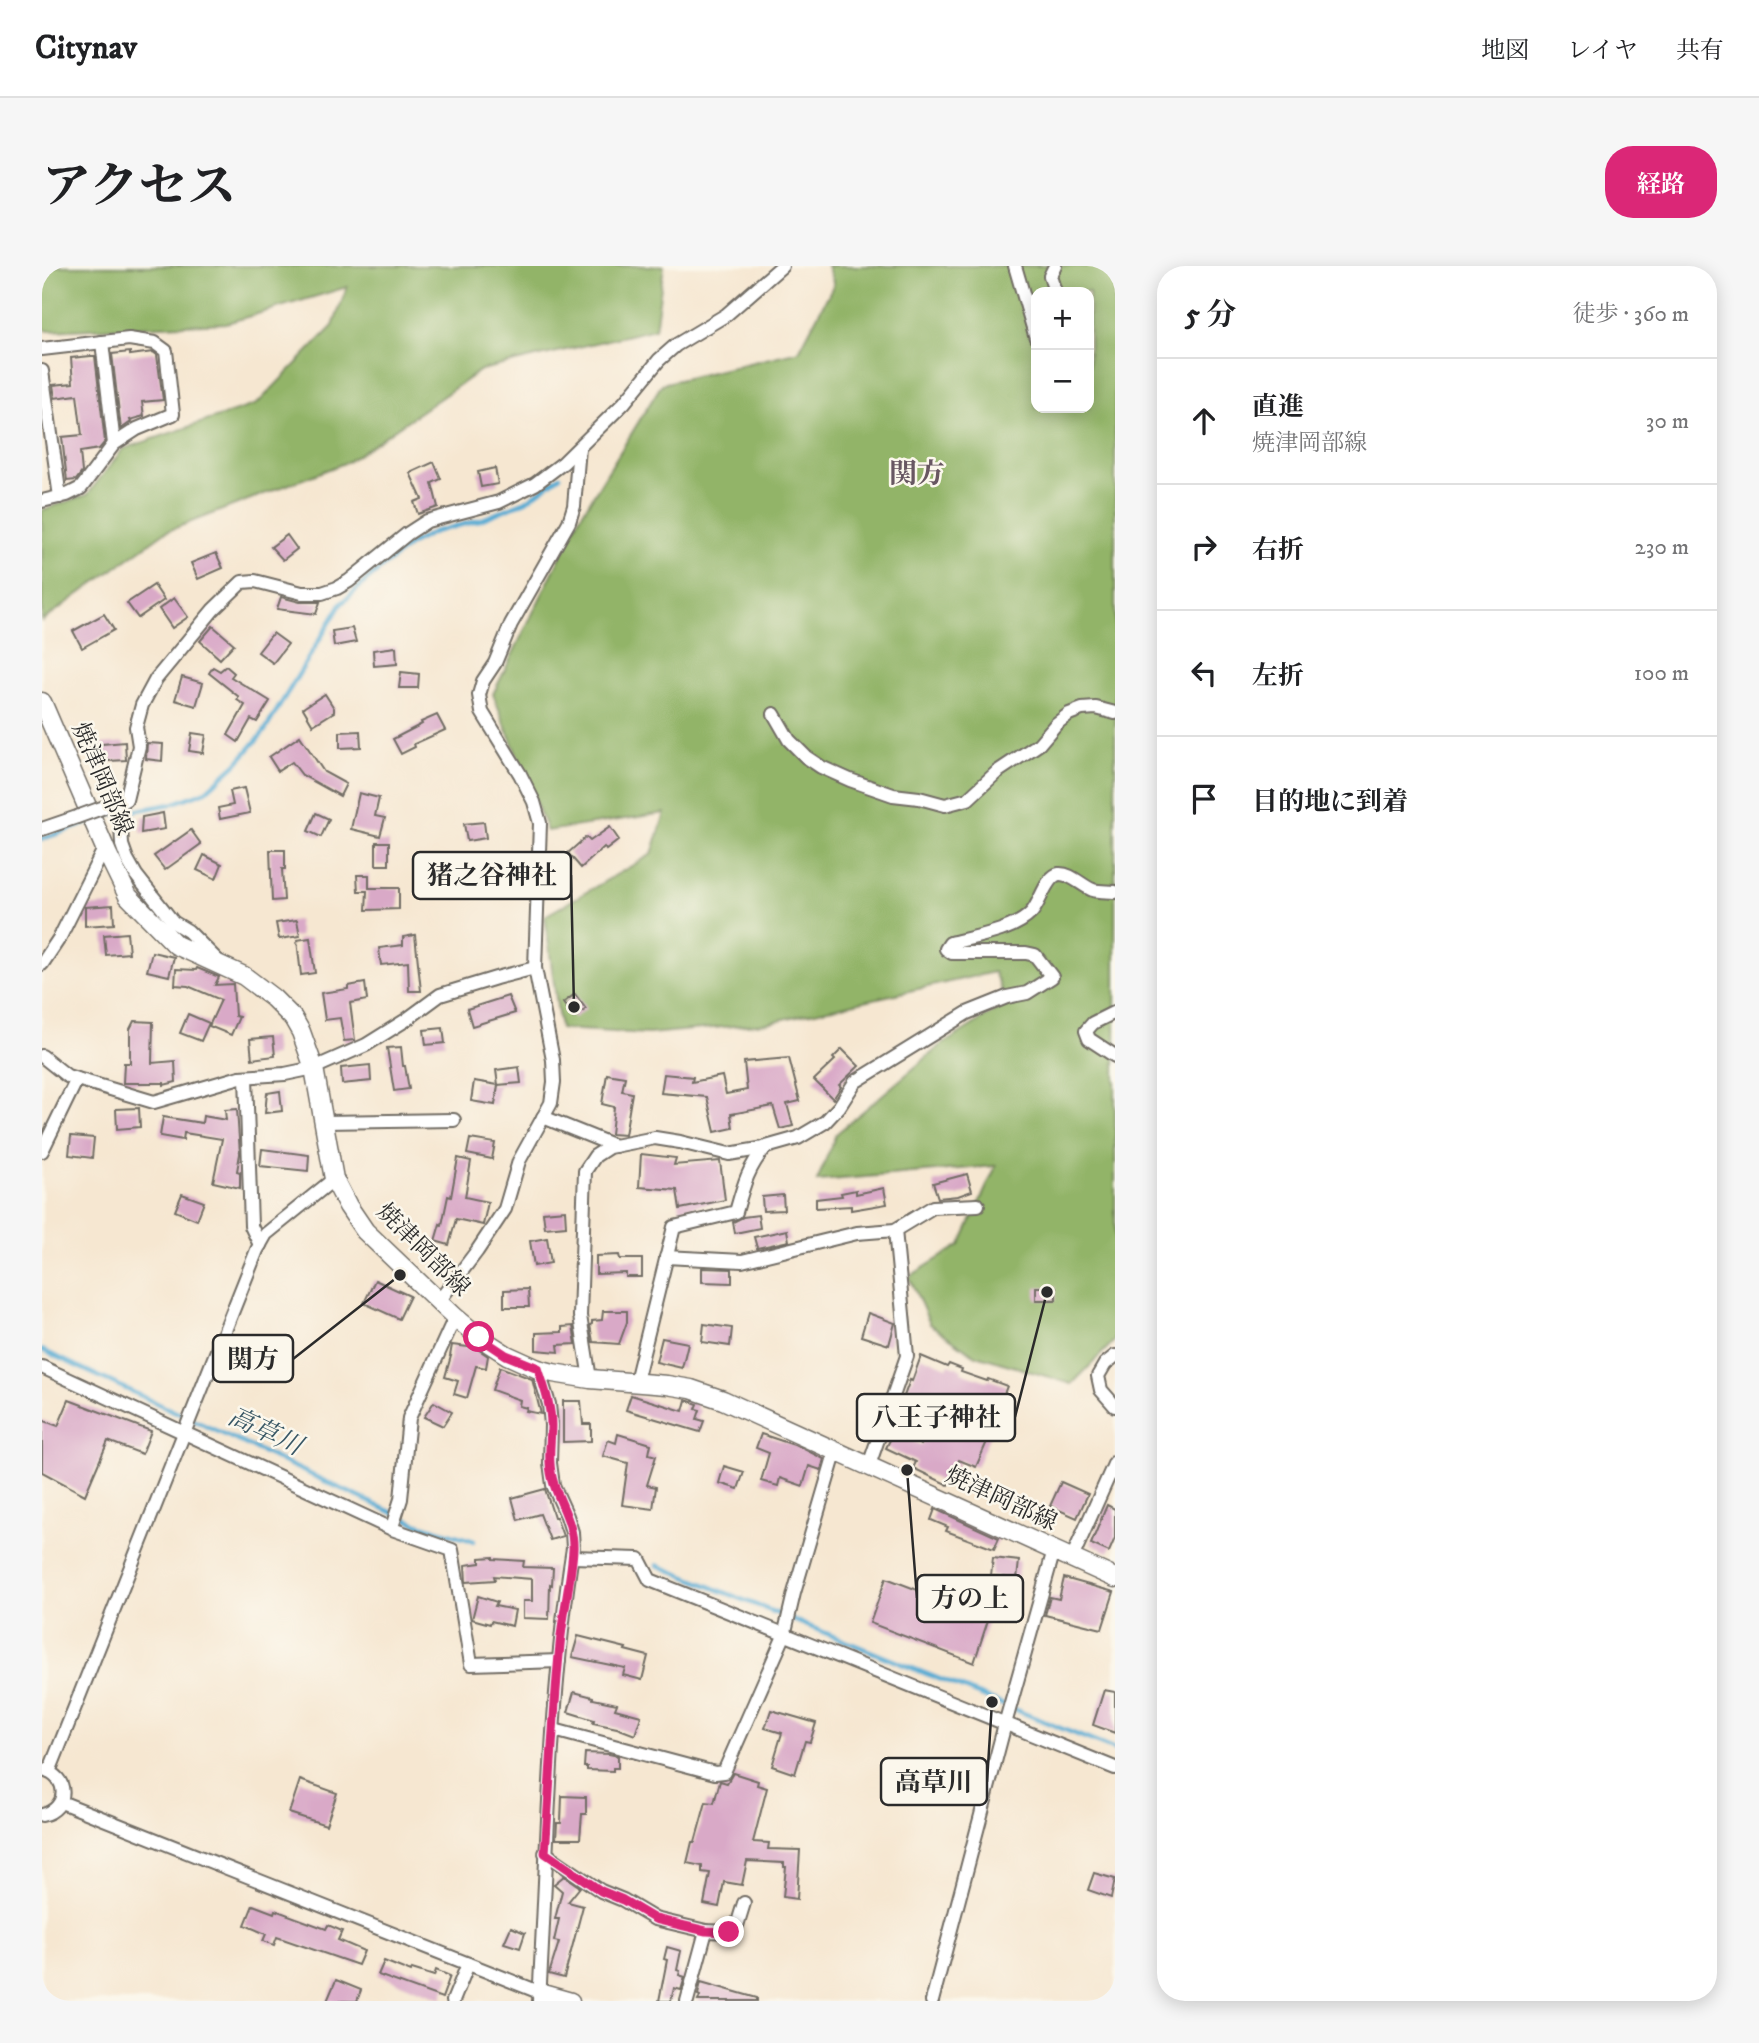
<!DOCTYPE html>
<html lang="ja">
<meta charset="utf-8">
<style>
:root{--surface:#fff;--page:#f6f6f6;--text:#202124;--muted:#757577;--line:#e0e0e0;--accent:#db2777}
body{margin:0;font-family:"IM FELL DW Pica","Noto Serif JP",serif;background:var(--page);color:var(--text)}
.controls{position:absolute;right:21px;top:21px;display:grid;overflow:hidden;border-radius:14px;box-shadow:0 4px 18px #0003}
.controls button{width:63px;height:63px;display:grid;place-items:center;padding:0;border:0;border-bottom:2px solid var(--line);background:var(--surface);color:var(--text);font:35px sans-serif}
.stop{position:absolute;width:21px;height:21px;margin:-16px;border:5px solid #db2777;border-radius:50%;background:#fff}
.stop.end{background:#db2777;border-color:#fff;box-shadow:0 2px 7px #0008}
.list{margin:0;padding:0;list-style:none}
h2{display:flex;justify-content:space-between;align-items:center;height:91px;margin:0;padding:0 28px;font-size:30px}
h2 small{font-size:23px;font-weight:400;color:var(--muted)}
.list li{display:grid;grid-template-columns:46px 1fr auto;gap:21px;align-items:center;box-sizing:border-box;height:126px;padding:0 28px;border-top:2px solid var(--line)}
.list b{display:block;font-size:26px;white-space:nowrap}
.list p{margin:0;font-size:23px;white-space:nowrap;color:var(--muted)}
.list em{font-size:23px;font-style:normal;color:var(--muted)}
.icon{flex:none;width:38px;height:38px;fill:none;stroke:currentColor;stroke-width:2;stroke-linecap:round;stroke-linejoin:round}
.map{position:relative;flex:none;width:1073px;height:1735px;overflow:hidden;border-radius:28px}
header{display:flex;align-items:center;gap:42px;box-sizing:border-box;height:98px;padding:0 35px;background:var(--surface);border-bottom:2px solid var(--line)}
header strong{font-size:33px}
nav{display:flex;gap:38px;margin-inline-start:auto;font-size:24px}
.intro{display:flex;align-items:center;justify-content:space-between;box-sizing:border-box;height:168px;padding:0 42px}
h1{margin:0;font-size:49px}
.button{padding:18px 32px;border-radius:28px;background:var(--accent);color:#fff;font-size:24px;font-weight:700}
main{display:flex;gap:42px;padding:0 42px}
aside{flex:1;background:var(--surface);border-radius:28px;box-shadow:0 4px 18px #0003}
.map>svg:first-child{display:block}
.forest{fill:#92b468;stroke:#5e704a;stroke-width:2;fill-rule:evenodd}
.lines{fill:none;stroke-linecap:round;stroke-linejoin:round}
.stream{stroke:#57abd3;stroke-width:4.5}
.building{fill:#d9a9c7}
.minor-casing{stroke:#726d65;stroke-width:16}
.tertiary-casing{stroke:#726d65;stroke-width:19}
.secondary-casing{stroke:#726d65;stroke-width:21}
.minor{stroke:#fff;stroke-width:12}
.tertiary{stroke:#fff;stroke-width:16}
.secondary{stroke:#fff;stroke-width:18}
.minor-bridge-casing{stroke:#726d65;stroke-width:16;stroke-linecap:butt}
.minor-bridge{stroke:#fff;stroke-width:12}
.route{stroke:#db2777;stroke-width:9}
.labels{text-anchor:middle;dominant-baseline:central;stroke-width:5;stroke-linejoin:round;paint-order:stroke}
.street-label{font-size:24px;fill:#2b2b2b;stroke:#fbf7ec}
.water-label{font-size:26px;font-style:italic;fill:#3a5866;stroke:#fbf7ec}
.quarter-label{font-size:28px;font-weight:bold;fill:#685762;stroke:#fbf7ec}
.leader{fill:none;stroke:#2b2b2b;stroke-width:2.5}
.callout-dot{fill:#2b2b2b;stroke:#fbf7ec;stroke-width:2.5}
.callout{fill:#fbf7ec;stroke:#2b2b2b;stroke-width:2.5}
.callout-label{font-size:26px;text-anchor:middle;font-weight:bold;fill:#2b2b2b}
</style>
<header>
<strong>Citynav</strong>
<nav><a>地図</a><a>レイヤ</a><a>共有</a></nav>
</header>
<div class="intro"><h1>アクセス</h1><a class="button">経路</a></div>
<main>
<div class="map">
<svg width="1073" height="1735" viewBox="0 0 1073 1735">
<rect width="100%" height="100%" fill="#fbf7ec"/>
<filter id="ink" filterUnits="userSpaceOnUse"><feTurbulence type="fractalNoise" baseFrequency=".0143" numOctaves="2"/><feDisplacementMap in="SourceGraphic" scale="14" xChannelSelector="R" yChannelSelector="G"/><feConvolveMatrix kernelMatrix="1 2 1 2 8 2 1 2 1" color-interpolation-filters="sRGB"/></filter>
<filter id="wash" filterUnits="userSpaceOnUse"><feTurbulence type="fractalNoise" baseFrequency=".00686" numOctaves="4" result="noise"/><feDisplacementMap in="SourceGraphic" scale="28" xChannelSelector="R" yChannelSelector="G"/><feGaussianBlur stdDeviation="1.57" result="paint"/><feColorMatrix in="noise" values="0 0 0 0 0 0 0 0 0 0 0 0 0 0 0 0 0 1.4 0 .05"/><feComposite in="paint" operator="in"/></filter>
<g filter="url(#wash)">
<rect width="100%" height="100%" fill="#f6e7d1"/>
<g class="forest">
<polygon points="0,0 622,0 613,63 439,104 305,196 123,266 0,355 0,244 45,229 81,183 215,138 291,60 305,21 185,57 5,65 0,61"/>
<path d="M785,0H1073V1074L1030,1118L931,1088L888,1058L867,1011L918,979L954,900L775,915L794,868L898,780L965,737L952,706L724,757L607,768L518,763L503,650L610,588L623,547L505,565L451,428L538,251L620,118L757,85L792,18ZM994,26H1047V142H994Z"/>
</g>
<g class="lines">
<g class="stream">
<polyline points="54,554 63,550 129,538 164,525 194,498 222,466 299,338 325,314 369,278 392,266 438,254 484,235 518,210"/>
<polyline points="0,573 46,557"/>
<polyline points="0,1084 373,1257 432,1275"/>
<polyline points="615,1299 1073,1484"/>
</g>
</g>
<g id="blocks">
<g class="building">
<polygon points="88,86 88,89 111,86 115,89 121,134 100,136 102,150 88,154 89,156 79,163 70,88"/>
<polygon points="49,90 53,90 63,176 57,183 38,186 40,206 34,214 25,215 20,171 40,169 35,129 13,132 11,119 31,117 29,92"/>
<polygon points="392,196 399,213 390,217 396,241 376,248 372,236 380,233 368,207"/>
<polygon points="453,202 456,218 439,221 436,206"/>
<polygon points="245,269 255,283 241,294 229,281"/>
<polygon points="174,287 181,302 156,313 149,297"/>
<polygon points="112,319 122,334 96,352 85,337"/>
<polygon points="239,331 258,336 278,336 274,348 250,345 235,343"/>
<polygon points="132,332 146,351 130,362 117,343"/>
<polygon points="62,348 72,364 40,382 31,365"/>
<polygon points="171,360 192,378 178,393 158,375"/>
<polygon points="310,362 314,376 292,380 290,365"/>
<polygon points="231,367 246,378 231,397 216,386"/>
<polygon points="354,381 355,398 332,400 331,384"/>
<polygon points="184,400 192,407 189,411 228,435 215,456 209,453 196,476 186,469 203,439 195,434 197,431 167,407 171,401 178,405"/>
<polygon points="359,406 377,408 376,422 357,422"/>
<polygon points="140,411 161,417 154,440 133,434"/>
<polygon points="283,428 292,442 292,446 271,459 261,442"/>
<polygon points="395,449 403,464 372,478 373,481 359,488 351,473 380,458 379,456"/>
<polygon points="318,465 319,481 298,482 298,466"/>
<polygon points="150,467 164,469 161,487 147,485"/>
<polygon points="258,470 282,506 304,518 298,530 260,509 250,496 236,505 227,491"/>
<polygon points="83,476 84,494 49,496 48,479"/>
<polygon points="105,477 121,478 120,495 104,493"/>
<polygon points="202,522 208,547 178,553 176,542 191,539 188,525"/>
<polygon points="317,527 337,532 333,550 343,552 338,570 309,563"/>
<polygon points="121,547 123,563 99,567 100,551"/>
<polygon points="274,547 287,553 279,571 266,565"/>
<polygon points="442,556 444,572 425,575 422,558"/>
<polygon points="568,561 577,574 564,584 562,581 539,602 526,587 544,571 548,575"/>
<polygon points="149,564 159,578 123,604 112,590"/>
<rect x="334" y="576" width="13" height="23"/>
<polygon points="228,584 243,584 243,603 240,603 242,634 230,635"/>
<polygon points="162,589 180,598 174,613 155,604"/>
<polygon points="315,609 327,609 327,622 357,622 357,643 324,644 325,625 316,625"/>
<polygon points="71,639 72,658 43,660 43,641"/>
<polygon points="255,654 258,670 237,673 234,657"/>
<polygon points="85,667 87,687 64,689 62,669"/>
<polygon points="373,669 379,725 367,725 366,696 339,699 337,682 361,679 361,671"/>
<polygon points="268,672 273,707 259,709 255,674"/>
<polygon points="110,686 132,691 127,710 105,705"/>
<polygon points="155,702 177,711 173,719 191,718 193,750 197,751 189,769 167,760 179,734 146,720 133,719 134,703 154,704"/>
<polygon points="323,717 325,734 308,737 313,774 302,775 298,752 283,754 279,727 306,723 306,720"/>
<polygon points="533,728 544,743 532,752 521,737"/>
<polygon points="466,730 473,747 430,760 425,743"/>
<polygon points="146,748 167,757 159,775 138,767"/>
<polygon points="92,755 111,756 110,797 133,795 134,816 122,819 122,817 81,817 82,797 88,797 88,763"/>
<polygon points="401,762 403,777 384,779 382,764"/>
<polygon points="231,771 233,790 210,793 208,773"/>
<polygon points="359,781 361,800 363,800 367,823 352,825 345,782"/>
<polygon points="800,783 817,800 797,819 799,821 791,833 772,814 793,794 791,792"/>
<polygon points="747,792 758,835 745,838 751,860 738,863 731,840 689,848 691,862 673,866 665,831 619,827 622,808 651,811 650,816 680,810 684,828 705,824 702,796"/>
<polygon points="328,799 329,815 300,818 299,802"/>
<polygon points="477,801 479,817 456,819 453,839 429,835 432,815 456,819 454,804"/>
<polygon points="565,808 583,811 580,825 590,827 583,869 569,868 572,841 560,838"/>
<polygon points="238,825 240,845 223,847 225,827"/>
<polygon points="97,842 98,861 75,863 74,843"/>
<polygon points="195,843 198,888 195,905 198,906 198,922 171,916 180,873 142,867 141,874 118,870 121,851 160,857 161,850 184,854 183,844"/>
<polygon points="29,870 52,872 50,892 27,889"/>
<polygon points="428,873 453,877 450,893 425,888"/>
<polygon points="220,883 267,889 266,905 218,900"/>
<polygon points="599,888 634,892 632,899 678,895 683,934 638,943 635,924 597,921"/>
<polygon points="416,892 429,895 423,931 446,936 441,959 414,953 407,979 393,975 398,958 400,959 406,930 409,931"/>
<polygon points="925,908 930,925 916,930 896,932 891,917"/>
<polygon points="842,922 845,938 809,944 809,940 774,942 774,933 800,930 799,927 814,924 814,928"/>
<polygon points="140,928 162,936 155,954 133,945"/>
<polygon points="741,929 742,944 721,945 720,931"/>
<polygon points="523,944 524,960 503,962 501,946"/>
<polygon points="716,949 718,962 693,967 691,956 701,951"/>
<polygon points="745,964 747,975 715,982 712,971"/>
<polygon points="505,972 509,997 492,1000 488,975"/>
<polygon points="577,989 578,993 600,993 600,1011 584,1011 584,1007 554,1008 554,990"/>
<polygon points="660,1002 690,1003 690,1017 660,1016"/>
<polygon points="333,1014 368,1030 357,1053 322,1037"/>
<rect x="994" y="1021" width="20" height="13"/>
<polygon points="486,1023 487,1041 462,1041 462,1024"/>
<polygon points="561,1045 585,1045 585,1056 577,1078 551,1076 548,1059 550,1058 550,1055 560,1054"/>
<polygon points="826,1047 853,1057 847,1079 819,1070"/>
<polygon points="662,1058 690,1062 688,1080 660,1076"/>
<polygon points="531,1060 534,1078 516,1079 517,1086 494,1084 494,1067 520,1066 520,1061"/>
<polygon points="620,1072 646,1077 640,1102 614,1096"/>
<polygon points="410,1079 434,1082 446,1090 444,1102 434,1100 425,1132 412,1128 416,1115 403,1111 409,1090 408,1090"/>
<polygon points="879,1090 905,1101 907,1098 920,1103 919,1106 945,1115 946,1113 965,1120 952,1154 954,1155 934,1201 917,1194 906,1219 871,1202 874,1196 844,1182 852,1166 879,1179 893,1145 861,1133 868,1114 870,1115"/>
<polygon points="458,1101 490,1113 499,1148 484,1145 485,1142 477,1140 478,1134 450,1124"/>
<polygon points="589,1129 641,1145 644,1134 656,1138 654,1143 658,1144 655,1153 662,1155 658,1166 584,1144"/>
<polygon points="27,1134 109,1165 100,1188 66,1175 43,1229 0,1206 0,1154 16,1160"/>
<polygon points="521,1135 539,1135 541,1158 549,1158 549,1175 521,1176"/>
<polygon points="392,1136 410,1146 401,1160 382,1151"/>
<polygon points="576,1168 609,1178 607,1188 614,1190 605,1219 614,1221 611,1243 580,1239 586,1197 561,1190 566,1174 574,1177"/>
<polygon points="719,1168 758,1181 782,1193 779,1204 767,1200 761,1220 738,1212 736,1220 719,1215 727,1187 714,1182"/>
<polygon points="682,1200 702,1206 696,1223 677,1217"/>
<polygon points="1019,1216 1046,1228 1035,1252 1008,1240"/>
<polygon points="503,1223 512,1251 514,1251 521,1270 508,1274 498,1248 476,1254 470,1232"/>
<polygon points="1065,1239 1073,1243 1073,1272 1067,1286 1049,1278"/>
<polygon points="893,1243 957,1272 952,1283 904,1265 906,1261 889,1254"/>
<polygon points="451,1291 451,1293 482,1295 481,1301 511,1302 510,1319 508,1318 507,1353 481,1352 481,1335 490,1335 490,1313 452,1310 453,1314 424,1316 423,1299 438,1297 438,1292"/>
<polygon points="951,1292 977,1295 975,1313 949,1310"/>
<polygon points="844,1312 947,1351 932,1397 828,1357"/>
<polygon points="1022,1312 1072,1326 1060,1363 1003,1349 1008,1331 1017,1333"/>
<polygon points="436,1330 455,1336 453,1340 473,1344 470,1360 449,1355 448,1358 430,1353"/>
<polygon points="536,1370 584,1382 583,1384 606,1390 600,1414 581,1409 583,1402 530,1391"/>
<polygon points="1062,1424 1073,1426 1073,1467 1051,1459"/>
<polygon points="532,1426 551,1431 551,1433 575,1438 573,1443 599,1450 593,1469 575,1462 551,1457 552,1454 526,1446"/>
<polygon points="729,1444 774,1457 768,1476 763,1475 753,1508 730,1500 740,1467 723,1462"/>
<polygon points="543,1487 567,1488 576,1490 576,1502 571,1502 571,1505 545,1504 545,1501 542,1501"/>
<polygon points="691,1507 716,1515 715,1519 725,1522 711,1576 727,1577 726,1583 758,1584 755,1633 741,1631 744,1601 742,1601 742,1597 705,1595 700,1619 682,1616 677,1641 662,1638 668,1607 660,1606 660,1600 645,1597 650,1576 653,1576 664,1536 672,1537 678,1515 685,1517"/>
<polygon points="258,1514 295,1527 284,1559 247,1547"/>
<polygon points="520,1530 544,1531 544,1548 540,1548 538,1573 514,1573 515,1557 519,1557"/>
<polygon points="1052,1607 1073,1613 1069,1632 1046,1624"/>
<polygon points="522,1610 538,1621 526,1636 541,1640 522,1712 507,1708 517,1676 512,1675 517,1653 513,1653 520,1625 512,1618"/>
<polygon points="211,1639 232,1647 233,1644 284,1663 286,1659 300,1665 296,1674 322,1685 316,1699 235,1671 232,1679 221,1675 224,1668 203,1659"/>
<polygon points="469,1661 483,1667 478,1682 462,1677"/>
<polygon points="625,1681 639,1685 635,1704 638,1705 637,1709 643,1711 639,1724 632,1722 629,1735 617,1735 625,1694 622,1693"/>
<polygon points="342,1695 369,1706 370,1703 392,1710 394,1704 408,1710 400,1732 336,1709"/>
<polygon points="294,1714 319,1724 315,1735 285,1735"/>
<polygon points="659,1716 715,1732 715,1735 656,1735 658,1730 656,1729"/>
</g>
</g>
</g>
<g filter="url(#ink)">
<use href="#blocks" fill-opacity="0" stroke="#726d65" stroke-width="2"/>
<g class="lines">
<defs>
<g id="minor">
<polyline points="973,0 994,72"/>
<polyline points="1013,0 1008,10 1013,26"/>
<polyline points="60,76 72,178"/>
<polyline points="0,83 87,73 113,77 124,85 131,148 95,163 72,178 39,222 25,229 0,235"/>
<polyline points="0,105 18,231"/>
<polyline points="732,448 747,474 764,491 779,501 808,514 851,529 877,532 903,539 926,533 955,506 997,478 1014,458 1027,448 1040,443 1054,442 1073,447"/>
<polyline points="78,536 80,579 85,593 94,609 131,656 146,665 177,696"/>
<polyline points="68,539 84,534 97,480 94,461 100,439 114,413 171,344 200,316 213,315 260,327 280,327 295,322 307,315 365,268 385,255 457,236 493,218 521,197 582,137 617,94 634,79 684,49 740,0"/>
<polyline points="0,563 35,551"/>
<polyline points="0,698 18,671 63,581"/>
<polyline points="1073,746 1051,757 1044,765 1047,773 1073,790"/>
<polyline points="0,790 25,810 112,836 198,811 243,808 272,802 324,779 364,754 398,729 454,712 493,702"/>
<polyline points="204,811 209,960 218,979"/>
<polyline points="501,851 573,880"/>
<polyline points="282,856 412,854"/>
<polyline points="0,885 35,813"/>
<polyline points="624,991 700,995 815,967 853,964 891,941 936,939"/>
<polyline points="397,1035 435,985 463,943 477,895 509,837 512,816 511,794 493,702 498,557 492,536 478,508 440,446 437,429 441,415 453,397 469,358 527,256 532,240 537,182"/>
<polyline points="1073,1090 1063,1098 1056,1110 1059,1124 1073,1140"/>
<polyline points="0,1101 350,1263 410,1284 429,1398 517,1395"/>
<path d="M496,1103L507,1138L509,1159L508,1197L511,1219L525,1250L530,1266L531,1282C507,1432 506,1584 497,1735"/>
<path d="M548,1113L538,1050L543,905L553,890L567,881L613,872L638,876L687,888L717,883L756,872L783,856L797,841L813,816L925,747L965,731L985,727L1010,711L993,689L984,687H910L904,683L908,677C932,671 972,665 989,647C998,638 1004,610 1017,608C1029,607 1040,620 1051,624C1058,626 1066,625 1073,626"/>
<path d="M594,1115L632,961L694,946C701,921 706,901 723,882"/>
<polyline points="827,1199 865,1090 853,964"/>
<polyline points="351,1258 359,1233 367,1152 413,1051"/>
<polyline points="530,1291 597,1293 608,1314 1073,1502"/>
<polyline points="1030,1292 1073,1196"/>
<polyline points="512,1464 673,1507 682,1506 742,1370 752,1327 794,1184"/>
<polyline points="7,1506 215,984 224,968 292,913"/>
<polyline points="19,1536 497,1726"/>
<path d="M0,1549C27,1543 28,1510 0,1504"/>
<polyline points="503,1587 559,1625 581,1634 613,1653 664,1665 687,1666 694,1663 702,1637"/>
<polyline points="411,1735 426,1698"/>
<polyline points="645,1735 664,1665"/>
<polyline points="890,1735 963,1458 1012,1284"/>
</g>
<polyline id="tertiary" points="497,1726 529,1735"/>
<polyline id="secondary" points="0,436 66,589 86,630 134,679 202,710 231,732 251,752 259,766 272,802 292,913 306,940 323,965 413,1051 437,1071 465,1089 496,1103 511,1107 548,1113 625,1119 649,1123 681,1134 1073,1312"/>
</defs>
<use href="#minor" class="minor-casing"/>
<use href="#tertiary" class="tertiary-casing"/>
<use href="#secondary" class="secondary-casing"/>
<use href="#minor" class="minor"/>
<use href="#tertiary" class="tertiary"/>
<use href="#secondary" class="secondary"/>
<defs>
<polyline id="minor-bridge" points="35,551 68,539"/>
</defs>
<use href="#minor-bridge" class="minor-bridge-casing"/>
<use href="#minor-bridge" class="minor-bridge"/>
</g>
</g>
<g class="lines" filter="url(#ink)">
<path class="route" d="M437,1071L464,1089L496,1102C502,1121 509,1139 509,1159C509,1172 507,1184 508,1197C509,1228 533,1252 531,1284C529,1315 521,1347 518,1379C511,1448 508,1518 503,1587L559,1625L581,1634L613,1653L664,1665L687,1666"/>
</g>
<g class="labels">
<g class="street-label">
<text transform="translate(60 513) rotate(67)">焼津岡部線</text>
<text transform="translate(381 984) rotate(45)">焼津岡部線</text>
<text transform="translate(959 1233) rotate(25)">焼津岡部線</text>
</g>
<g class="water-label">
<text transform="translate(223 1166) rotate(25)">高草川</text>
</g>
<g class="quarter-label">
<text x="875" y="208">関方</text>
</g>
</g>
<path class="leader" d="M532 741L529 609M358 1009L251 1093M1005 1026L973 1151M865 1204L875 1332M950 1436L945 1516"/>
<g class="callout-dot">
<circle cx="532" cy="741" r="7"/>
<circle cx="358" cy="1009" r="7"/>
<circle cx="1005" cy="1026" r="7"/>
<circle cx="865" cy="1204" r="7"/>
<circle cx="950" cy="1436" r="7"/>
</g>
<g class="callout">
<rect x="371" y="586" width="158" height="47" rx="7"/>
<rect x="171" y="1069" width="80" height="47" rx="7"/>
<rect x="815" y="1128" width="158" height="47" rx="7"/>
<rect x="875" y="1309" width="106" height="47" rx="7"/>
<rect x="839" y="1492" width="106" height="47" rx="7"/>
</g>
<g class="callout-label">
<text x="450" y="618">猪之谷神社</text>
<text x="211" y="1102">関方</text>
<text x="894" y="1160">八王子神社</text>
<text x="928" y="1341">方の上</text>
<text x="892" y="1525">高草川</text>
</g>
</svg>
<div class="controls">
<button>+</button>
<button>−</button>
</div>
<div class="stop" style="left:437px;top:1071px"></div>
<div class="stop end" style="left:687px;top:1666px"></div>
</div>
<aside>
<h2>5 分<small>徒歩 · 360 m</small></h2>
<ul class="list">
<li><svg class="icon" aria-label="ahead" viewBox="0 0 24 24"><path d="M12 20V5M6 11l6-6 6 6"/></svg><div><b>直進</b><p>焼津岡部線</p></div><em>30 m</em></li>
<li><svg class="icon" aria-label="right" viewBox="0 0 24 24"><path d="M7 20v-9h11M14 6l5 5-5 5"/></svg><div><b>右折</b></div><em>230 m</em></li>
<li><svg class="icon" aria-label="left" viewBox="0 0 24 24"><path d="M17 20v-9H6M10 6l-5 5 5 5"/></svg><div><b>左折</b></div><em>100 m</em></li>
<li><svg class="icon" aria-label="arrive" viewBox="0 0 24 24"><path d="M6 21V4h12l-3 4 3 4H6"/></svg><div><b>目的地に到着</b></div></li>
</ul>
</aside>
</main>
